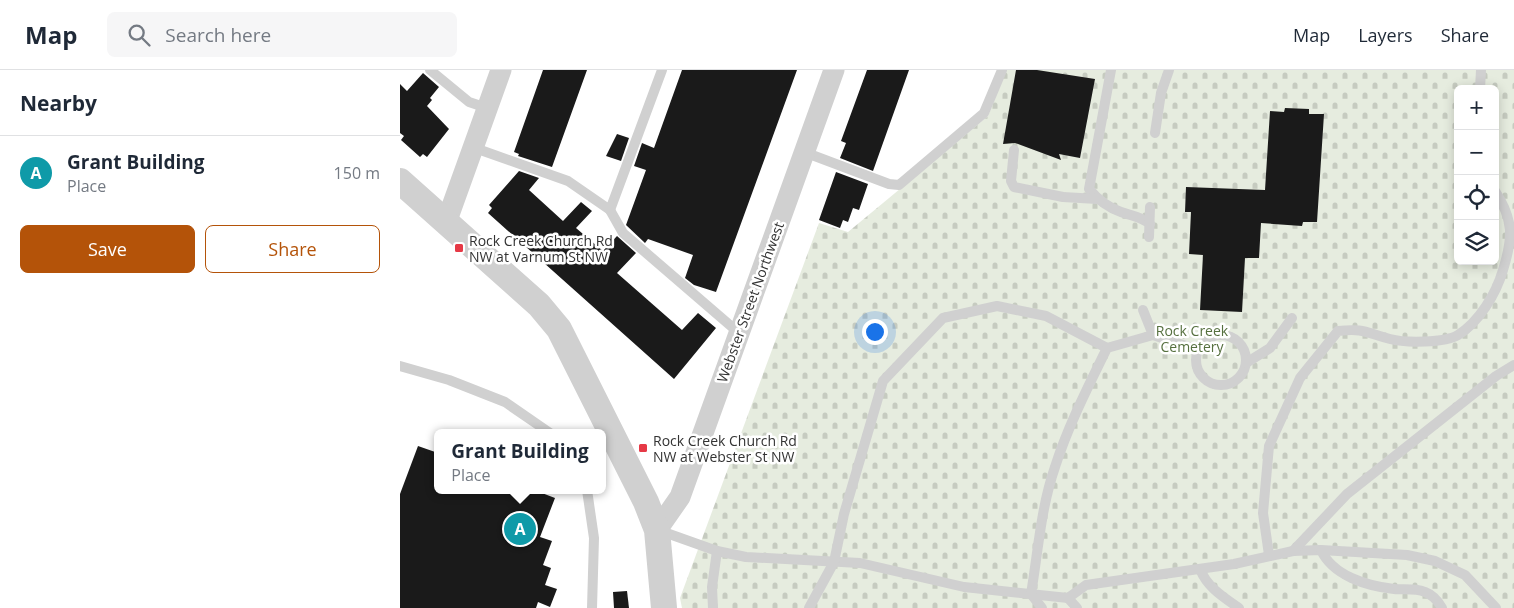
<!DOCTYPE html>
<meta charset="utf-8">
<style>
:root{--surface:#fff;--page:#f6f6f7;--text:#1f2937;--muted:#747a83;--line:#e0e1e3;--accent:#b45309}
body{margin:0;font-family:"Open Sans",sans-serif;background:var(--page);color:var(--text)}
.controls{position:absolute;right:15px;top:15px;display:grid;overflow:hidden;border-radius:8px;box-shadow:0 2px 12px #0003}
.controls button{width:45px;height:45px;display:grid;place-items:center;padding:0;border:0;border-bottom:1px solid var(--line);background:var(--surface);color:var(--text);font:25px sans-serif}
.you{position:absolute;left:474px;top:261px;width:18px;height:18px;margin:-12px;border:4px solid #fff;border-radius:50%;background:#1a73e8;box-shadow:0 0 0 8px #1a73e833}
.badge{display:grid;place-items:center;width:32px;height:32px;border-radius:50%;background:var(--accent);color:#fff;font-size:16px;font-weight:700}
.pin{position:absolute;translate:-50% -50%;border:2px solid #fff;box-shadow:0 1px 5px #0006}
.popup{position:absolute;left:34px;top:359px;width:172px;height:65px;box-sizing:border-box;display:grid;place-content:center;border-radius:8px;background:var(--surface);filter:drop-shadow(0 1px 4px #0005);font-size:16px;white-space:nowrap;color:var(--muted)}
.popup b{font-size:19px;color:var(--text)}
.popup::after{content:'';position:absolute;left:50%;top:100%;margin-left:-10px;border:10px solid transparent;border-top-color:var(--surface)}
.list{margin:0;padding:0;list-style:none}
h2{display:flex;justify-content:space-between;align-items:center;height:65px;margin:0;padding:0 20px;font-size:21px}
h2 small{font-size:16px;font-weight:400;color:var(--muted)}
.list li{display:grid;grid-template-columns:32px 1fr auto;gap:15px;align-items:center;box-sizing:border-box;height:75px;padding:0 20px;border-top:1px solid var(--line)}
.list b{display:block;font-size:19px;white-space:nowrap}
.list p{margin:0;font-size:16px;white-space:nowrap;color:var(--muted)}
.list em{font-size:16px;font-style:normal;color:var(--muted)}
.actions{display:flex;gap:10px;padding:15px 20px}
.actions a{flex:1;padding:11px 0;border:1px solid var(--accent);border-radius:8px;text-align:center;font-size:18px;color:var(--accent)}
.actions .main{background:var(--accent);color:#fff}
.icon{flex:none;width:28px;height:28px;fill:none;stroke:currentColor;stroke-width:2;stroke-linecap:round;stroke-linejoin:round}
.map{position:relative;flex:none;width:1114px;height:538px;overflow:hidden}
header{display:flex;align-items:center;gap:30px;box-sizing:border-box;height:70px;padding:0 25px;background:var(--surface);border-bottom:1px solid var(--line)}
header strong{font-size:24px}
nav{display:flex;gap:28px;margin-inline-start:auto;font-size:18px}
.search{width:350px;height:45px;background:var(--page);display:flex;align-items:center;gap:12px;box-sizing:border-box;padding:0 18px;border-radius:8px;color:var(--muted);font-size:19px}
main{display:flex}
aside{flex:1;background:var(--surface)}
.map>svg:first-child{display:block}
.cemetery{fill:url(#cemetery-stones);fill-rule:evenodd}
.building{fill:#1a1a1a}
.lines{fill:none;stroke-linecap:round;stroke-linejoin:round}
.service{stroke:#d0d0d0;stroke-width:10}
.minor{stroke:#d0d0d0;stroke-width:21}
.tertiary{stroke:#d0d0d0;stroke-width:26}
.poi-dot{fill:#e63946;stroke:#fff;stroke-width:2}
.labels{text-anchor:middle;dominant-baseline:central;stroke-width:5;stroke-linejoin:round;paint-order:stroke}
.poi-label{font-size:14px;fill:#333;stroke:#fff;text-anchor:start}
.street-label{font-size:14px;fill:#333;stroke:#fff}
.park-label{font-size:14px;fill:#56703f;stroke:#fff}
</style>
<header>
<strong>Map</strong>
<div class="search"><svg class="icon" aria-label="search" viewBox="0 0 24 24"><circle cx="10" cy="10" r="6"/><path d="M15 15l6 6"/></svg>Search here</div>
<nav><a>Map</a><a>Layers</a><a>Share</a></nav>
</header>
<main>
<aside>
<h2>Nearby<small></small></h2>
<ul class="list">
<li><span class="badge" style="background:#0f9aa8">A</span><div><b>Grant Building</b><p>Place</p></div><em>150 m</em></li>
</ul>
<div class="actions"><a class="main">Save</a><a>Share</a></div>
</aside>
<div class="map">
<svg width="1114" height="538" viewBox="0 0 1114 538">
<defs>
<pattern id="cemetery-stones" width="16" height="16" patternUnits="userSpaceOnUse" patternTransform="scale(1.25)"><rect width="16" height="16" fill="#e6ecdf"/><path d="M2 7V4a2 2 0 0 1 4 0v3zM10 15v-3a2 2 0 0 1 4 0v3z" fill="#c6cbc0"/></pattern>
</defs>
<rect width="100%" height="100%" fill="#fff"/>
<path class="cemetery" d="M606,0H1114V538H282L280,528L419,153L448,162L588,46ZM1058,19H1095V191H1058Z"/>
<g class="building">
<polygon points="143,0 187,0 152,97 118,86 119,84 114,82"/>
<polygon points="282,0 397,0 316,222 294,215 285,208 293,185 248,169 245,173 226,155 246,100 234,96 242,73 254,78"/>
<polygon points="467,0 509,0 473,101 440,88 446,73 441,71"/>
<polygon points="616,0 637,0 695,9 680,88 659,84 661,90 615,73 603,74"/>
<polygon points="23,3 39,17 30,28 32,30 27,36 49,59 27,87 23,84 20,87 1,70 4,66 0,63 0,14 7,21"/>
<polygon points="885,38 909,39 909,44 924,44 917,152 903,152 902,156 861,153 859,188 845,188 842,242 800,240 803,185 789,184 791,142 785,142 786,117 865,120 870,41 884,42"/>
<polygon points="217,64 229,68 221,91 206,86"/>
<polygon points="119,101 139,108 129,120 163,151 181,132 192,141 176,158 203,181 217,166 236,183 217,203 282,260 298,243 316,258 274,309 88,143 92,138 89,135"/>
<polygon points="436,102 468,114 459,140 453,138 448,152 443,150 440,158 419,150"/>
<polygon points="18,376 38,383 38,420 134,420 155,428 140,467 152,471 143,495 151,498 145,515 157,519 150,537 138,532 136,538 0,538 0,424"/>
<polygon points="227,521 229,538 214,538 213,522"/>
</g>
<g class="lines">
<g class="service">
<polyline points="30,0 69,32 87,38"/>
<path d="M711,0L689,119C698,130 707,137 721,142C734,147 738,145 750,154"/>
<polyline points="1080,19 1081,0"/>
<polyline points="755,63 761,23 769,0"/>
<polyline points="72,77 168,111 210,140 262,0"/>
<polyline points="614,80 611,111 614,117 663,127 697,129"/>
<polyline points="404,82 489,114 499,115 584,43 602,0"/>
<polyline points="210,140 223,163 339,263"/>
<polyline points="749,167 750,137"/>
<polyline points="743,240 753,265"/>
<circle cx="821" cy="290" r="25"/>
<polyline points="846,293 870,278 892,248"/>
<polyline points="0,296 49,310 105,332 150,363"/>
<polyline points="187,420 194,468 192,538"/>
<polyline points="258,460 317,481 346,487 460,493 564,517 668,528 686,515 834,494 893,481 921,480 1007,485 1035,491 1065,505 1096,538"/>
<path d="M921,480C933,506 967,516 994,519C1004,520 1016,518 1025,522C1033,525 1038,531 1042,538"/>
<polyline points="893,481 947,424 1096,306 1114,295"/>
<path d="M869,485L863,443L869,376L900,308L938,261C965,258 966,263 990,269C1005,273 1045,273 1058,265C1079,252 1096,224 1103,200C1113,168 1114,150 1095,121"/>
<path d="M800,499C807,517 823,527 839,538"/>
<polyline points="668,528 677,538"/>
<polyline points="313,538 312,517 317,481"/>
<polyline points="409,538 434,492 444,444 483,311 543,248 597,236 646,246 707,278"/>
<path d="M642,538L631,524C638,482 641,437 655,397C668,356 688,317 707,278L753,265L798,280"/>
</g>
<g class="minor">
<polyline points="46,153 101,0"/>
<polyline points="257,460 280,427 434,0"/>
</g>
<polyline class="tertiary" points="0,111 139,235 159,259 246,432 257,460 264,538"/>
</g>
<g class="poi-dot">
<rect x="54" y="173" width="10" height="10" rx="2.5"/>
<rect x="238" y="373" width="10" height="10" rx="2.5"/>
</g>
<g class="labels">
<g class="poi-label">
<text x="69" y="170">Rock Creek Church Rd<tspan x="69" dy="16">NW at Varnum St NW</tspan></text>
<text x="253" y="370">Rock Creek Church Rd<tspan x="253" dy="16">NW at Webster St NW</tspan></text>
</g>
<g class="street-label">
<text transform="translate(350 232) rotate(-70)">Webster Street Northwest</text>
</g>
<g class="park-label">
<text x="792" y="260">Rock Creek<tspan x="792" dy="16">Cemetery</tspan></text>
</g>
</g>
</svg>
<div class="controls">
<button>+</button>
<button>−</button>
<button><svg class="icon" aria-label="locate" viewBox="0 0 24 24"><circle cx="12" cy="12" r="6"/><path d="M12 2v4M12 18v4M2 12h4M18 12h4"/></svg></button>
<button><svg class="icon" aria-label="layers" viewBox="0 0 24 24"><path d="M12 4l9 5-9 5-9-5zM3 14l9 5 9-5"/></svg></button>
</div>
<div class="you"></div>
<div class="pin badge" style="left:120px;top:459px;background:#0f9aa8">A</div>
<div class="popup"><b>Grant Building</b>Place</div>
</div>
</main>
